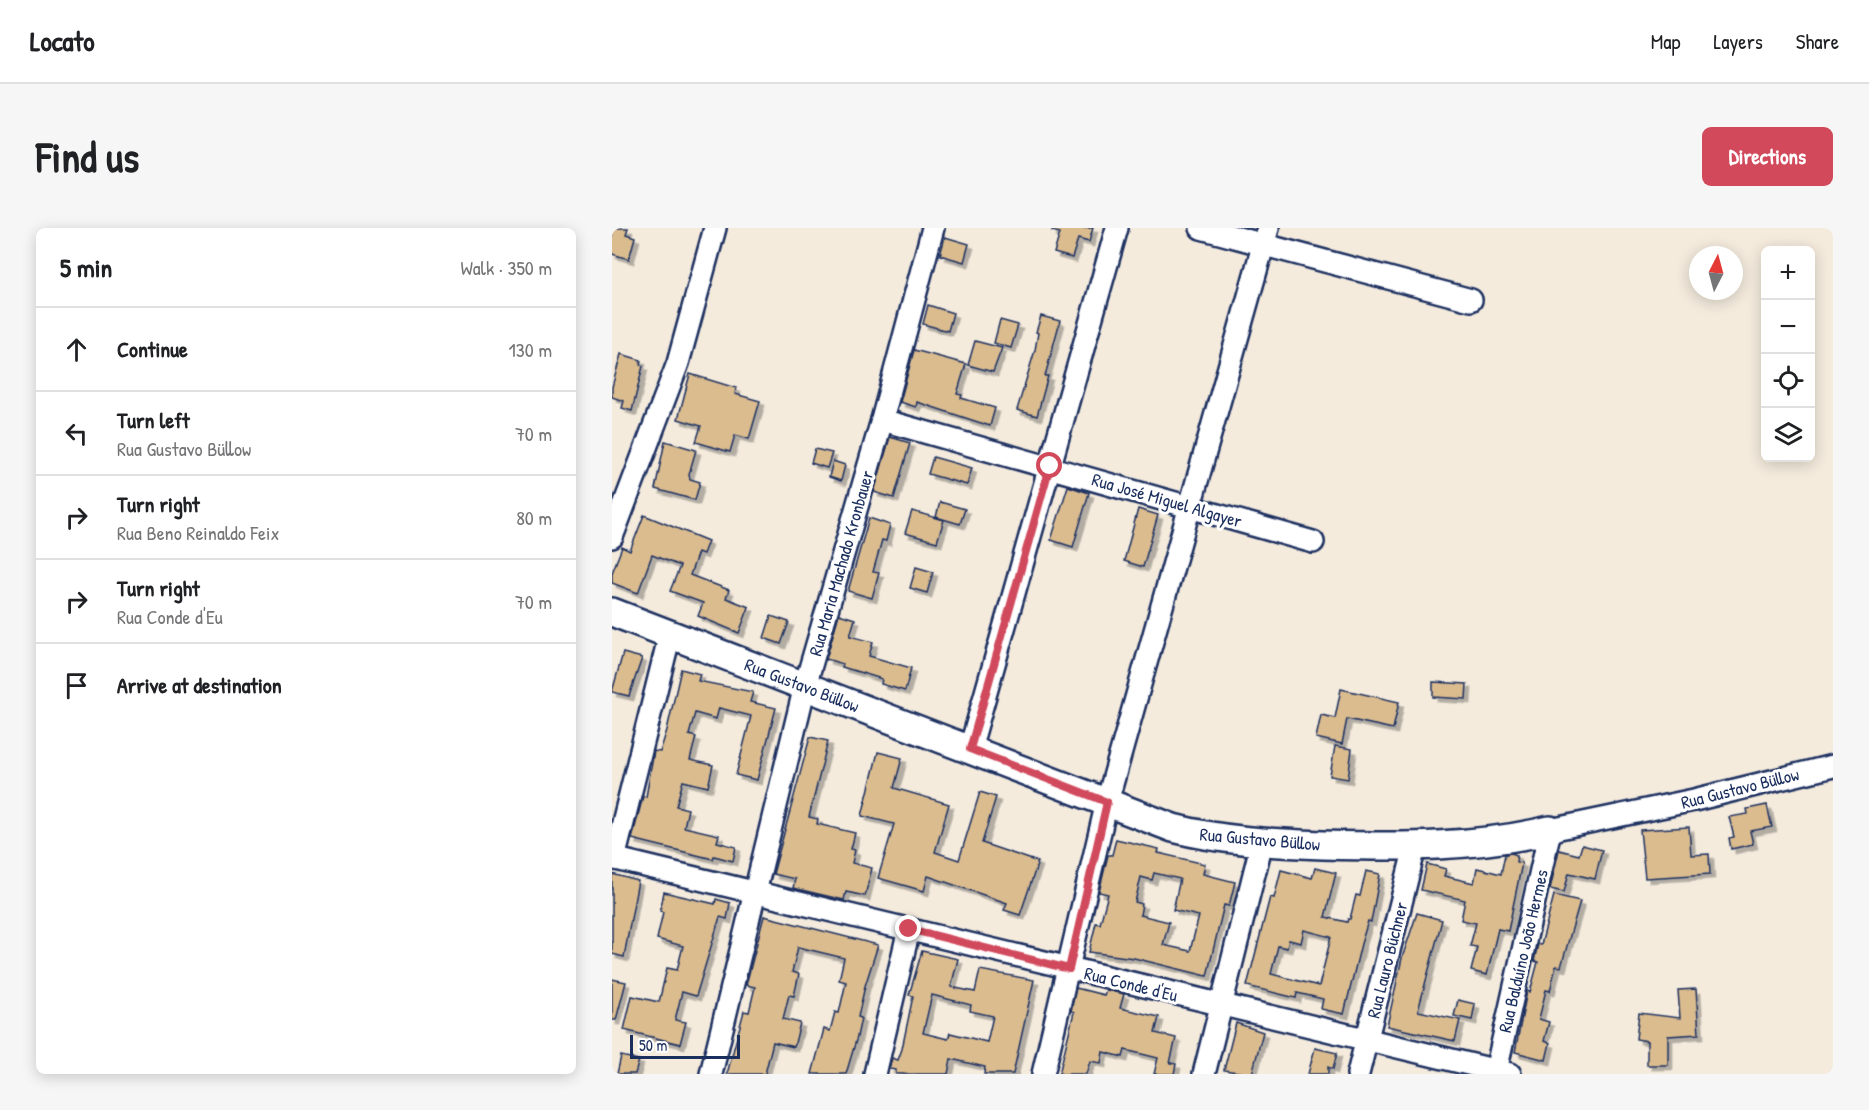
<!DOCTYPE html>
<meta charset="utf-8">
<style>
:root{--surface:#fff;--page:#f6f6f6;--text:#202124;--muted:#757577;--line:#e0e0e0;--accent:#d1495b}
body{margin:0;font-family:"Patrick Hand",sans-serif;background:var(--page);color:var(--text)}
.controls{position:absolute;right:18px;top:18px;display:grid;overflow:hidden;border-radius:9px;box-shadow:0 3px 15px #0003}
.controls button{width:54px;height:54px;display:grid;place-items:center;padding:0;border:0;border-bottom:2px solid var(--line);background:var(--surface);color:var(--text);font:30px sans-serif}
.compass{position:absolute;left:1077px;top:18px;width:54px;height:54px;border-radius:50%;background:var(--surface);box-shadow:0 3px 15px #0003;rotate:6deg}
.scale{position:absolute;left:18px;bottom:15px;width:110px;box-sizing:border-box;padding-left:6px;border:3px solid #1b2f5e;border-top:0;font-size:16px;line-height:21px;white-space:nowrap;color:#1b2f5e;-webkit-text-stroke:4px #fff;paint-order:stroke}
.stop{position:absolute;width:18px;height:18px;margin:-14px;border:4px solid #d1495b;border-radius:50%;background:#fff}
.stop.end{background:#d1495b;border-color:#fff;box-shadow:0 2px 6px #0008}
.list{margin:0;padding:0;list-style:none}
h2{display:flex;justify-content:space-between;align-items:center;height:78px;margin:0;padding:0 24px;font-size:26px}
h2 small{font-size:20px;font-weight:400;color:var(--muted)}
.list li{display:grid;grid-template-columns:39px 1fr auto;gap:18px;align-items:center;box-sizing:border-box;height:84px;padding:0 24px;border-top:2px solid var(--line)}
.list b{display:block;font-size:22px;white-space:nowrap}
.list p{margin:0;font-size:20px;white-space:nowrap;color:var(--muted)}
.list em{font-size:20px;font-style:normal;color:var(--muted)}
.icon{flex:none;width:33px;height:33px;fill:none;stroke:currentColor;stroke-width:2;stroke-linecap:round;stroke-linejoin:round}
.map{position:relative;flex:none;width:1221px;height:846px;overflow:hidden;border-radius:9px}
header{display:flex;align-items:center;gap:36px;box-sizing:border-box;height:84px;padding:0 30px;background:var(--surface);border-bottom:2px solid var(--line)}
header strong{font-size:28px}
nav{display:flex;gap:33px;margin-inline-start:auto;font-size:21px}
.intro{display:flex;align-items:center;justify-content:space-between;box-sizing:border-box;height:144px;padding:0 36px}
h1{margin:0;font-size:42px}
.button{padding:15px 27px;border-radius:9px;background:var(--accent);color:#fff;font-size:21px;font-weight:700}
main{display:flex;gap:36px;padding:0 36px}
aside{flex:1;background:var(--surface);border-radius:9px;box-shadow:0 3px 15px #0003}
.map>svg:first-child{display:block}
.building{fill:#dbbc8f;stroke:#1b2f5e;stroke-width:1.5;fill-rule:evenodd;filter:url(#shadow)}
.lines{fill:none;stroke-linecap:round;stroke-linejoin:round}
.minor-casing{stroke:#1b2f5e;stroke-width:26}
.major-casing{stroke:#1b2f5e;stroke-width:32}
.minor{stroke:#fff;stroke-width:21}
.major{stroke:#fff;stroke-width:27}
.route{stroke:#d1495b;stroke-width:8}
.labels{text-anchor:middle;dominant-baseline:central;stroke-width:6;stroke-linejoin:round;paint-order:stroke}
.street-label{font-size:18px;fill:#1b2f5e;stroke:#fff}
</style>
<header>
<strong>Locato</strong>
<nav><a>Map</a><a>Layers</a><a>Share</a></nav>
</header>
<div class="intro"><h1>Find us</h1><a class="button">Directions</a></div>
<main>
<aside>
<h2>5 min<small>Walk · 350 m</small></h2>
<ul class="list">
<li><svg class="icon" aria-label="ahead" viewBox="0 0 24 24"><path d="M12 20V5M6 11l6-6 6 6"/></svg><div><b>Continue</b></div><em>130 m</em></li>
<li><svg class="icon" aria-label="left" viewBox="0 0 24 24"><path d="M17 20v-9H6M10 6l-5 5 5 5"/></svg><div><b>Turn left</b><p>Rua Gustavo Büllow</p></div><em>70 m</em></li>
<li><svg class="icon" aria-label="right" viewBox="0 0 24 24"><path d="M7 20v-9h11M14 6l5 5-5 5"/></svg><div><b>Turn right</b><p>Rua Beno Reinaldo Feix</p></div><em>80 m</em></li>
<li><svg class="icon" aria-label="right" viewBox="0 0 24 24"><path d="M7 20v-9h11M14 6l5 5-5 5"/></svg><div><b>Turn right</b><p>Rua Conde d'Eu</p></div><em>70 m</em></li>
<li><svg class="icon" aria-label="arrive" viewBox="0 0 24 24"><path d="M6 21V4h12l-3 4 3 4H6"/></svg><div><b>Arrive at destination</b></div></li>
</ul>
</aside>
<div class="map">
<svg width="1221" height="846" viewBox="0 0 1221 846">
<defs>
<filter id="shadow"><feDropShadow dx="4.5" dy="4.5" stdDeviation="0" flood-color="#0004"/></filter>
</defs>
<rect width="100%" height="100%" fill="#f4ebdd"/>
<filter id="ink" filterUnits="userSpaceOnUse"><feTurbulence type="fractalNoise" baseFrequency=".0167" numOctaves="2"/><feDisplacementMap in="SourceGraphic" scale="12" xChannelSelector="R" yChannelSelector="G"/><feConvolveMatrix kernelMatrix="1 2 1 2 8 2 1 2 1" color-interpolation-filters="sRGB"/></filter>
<g filter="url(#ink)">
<g class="building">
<polygon points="0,0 16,0 14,6 23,9 17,31 0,26"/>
<polygon points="441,0 481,0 477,14 466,11 460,30 442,25 448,5 440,3"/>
<polygon points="333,9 357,16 352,34 328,27"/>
<polygon points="316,77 341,85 336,103 311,96"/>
<polygon points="429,88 448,93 433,148 436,148 425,188 405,182 423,122 426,105 424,104"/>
<polygon points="388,92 406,97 399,120 382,115"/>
<polygon points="363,113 390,120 381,144 356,137"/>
<polygon points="302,122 354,136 345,166 350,167 349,170 383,180 378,198 305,174 304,179 288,174"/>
<polygon points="9,126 29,132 28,137 31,138 20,183 10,180 12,173 0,169 0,159"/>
<polygon points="78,146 124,160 123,166 148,173 137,211 123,207 118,224 84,214 89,198 66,191"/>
<polygon points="278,209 298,215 282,270 262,264"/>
<polygon points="53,213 84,222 77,246 78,251 88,254 83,272 43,261"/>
<polygon points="203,221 220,225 215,240 199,235"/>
<polygon points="321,229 360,240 355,257 316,246"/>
<polygon points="221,233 233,237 229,253 217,249"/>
<polygon points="456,258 477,265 461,319 439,312"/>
<polygon points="328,274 353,281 348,296 324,289"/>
<polygon points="526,281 546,287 531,339 512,333"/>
<polygon points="300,283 332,292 325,314 293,305"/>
<polygon points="32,287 96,313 91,326 86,324 78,347 117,362 114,370 137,379 127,405 86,388 91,375 58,363 68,338 40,327 26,365 0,355 0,345 10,319 18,323"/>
<polygon points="257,290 278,297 274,313 270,312 261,344 267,345 260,370 236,363"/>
<polygon points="304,339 321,344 315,365 298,360"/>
<polygon points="227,386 243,391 238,408 261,414 257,428 299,440 293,463 269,456 270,451 230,439 231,436 214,431"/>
<polygon points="159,388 177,394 169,416 152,410"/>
<polygon points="11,425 30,430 17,468 0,464"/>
<polygon points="69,441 88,446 86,453 141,464 138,474 164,480 145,552 124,547 139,488 107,480 104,491 83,485 77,507 84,509 78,532 101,537 96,559 71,553 64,578 76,581 72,599 107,607 105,614 124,619 121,633 102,628 101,631 20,611 31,568 34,569 42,523 48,524 55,502"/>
<polygon points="821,454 855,456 854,471 821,469"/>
<polygon points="729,461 787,474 781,501 735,491 730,516 704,510 709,487 723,490"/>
<polygon points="198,509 216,513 197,589 206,591 205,596 243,605 239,621 243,622 240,635 260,640 253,668 234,664 232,672 181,660 183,651 161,646"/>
<polygon points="723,518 740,521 736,551 718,548"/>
<polygon points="266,524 290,530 282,560 337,576 323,624 347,632 368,564 384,569 370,615 426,634 408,687 392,682 395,675 316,648 312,663 266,650 282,596 250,588"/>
<polygon points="1155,577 1160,599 1138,603 1141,616 1119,621 1117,610 1122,609 1117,589 1136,586 1135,581"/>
<polygon points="1077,599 1079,627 1097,626 1098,646 1033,650 1028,602"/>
<path d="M504,611L547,621L546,625L593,636L591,646L623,654L617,678L612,677L595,748L522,730L477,724L484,695L488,696L496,666L487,664L496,627H500ZM542,645L568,651L561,682L587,688L578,723L551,717L557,694L528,687L530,676L523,674L529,649L540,652Z"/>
<polygon points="970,617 990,622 983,651 957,645 952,664 938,661 947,622 967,627"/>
<polygon points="899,625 905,627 904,634 910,635 896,703 886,701 875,747 859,743 865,719 858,718 864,695 849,692 853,672 809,662 815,636 834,641 832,648 862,655 865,640 889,646 893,626"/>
<path d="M703,640L724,645L713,689L735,694L736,691H738L744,667L748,668L754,643L768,646L759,694L756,693L749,716L732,786L709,781L711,771L685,765L684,770L635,758L658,669L662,670L669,642L700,650ZM692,702L719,709L707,758L659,746L666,718L675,720L677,712L689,715Z"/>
<polygon points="0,646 26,653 12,729 0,726"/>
<polygon points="52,664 103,676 104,671 118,675 115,691 108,689 84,768 70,764 63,792 74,794 68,816 12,802 20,768 47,774 55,740 65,742 71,718 45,711 51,684 48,683"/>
<polygon points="942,667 968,673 949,739 944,738 938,763 934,762 927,791 937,794 932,813 938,815 934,832 903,824 915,763 918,764 926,734 922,733 926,716 929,717"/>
<polygon points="805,685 830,692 806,783 848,792 843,813 775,798 790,730"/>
<polygon points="152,688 266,717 253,758 246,789 249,790 245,809 234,846 200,846 212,801 218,803 223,784 227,785 234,754 227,752 232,730 186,719 180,744 187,746 182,768 177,767 171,791 188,795 182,819 161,814 153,846 115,846 132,783 137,784 143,759 134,757"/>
<path d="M310,723L346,731L339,759L363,764L368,742L422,752L401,846H372L373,839L339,831L336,846H284V842L277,841L280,830L286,832L290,821L301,768L297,767ZM320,767L359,777L358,783L381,788L375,814L338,805L336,811L311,805Z"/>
<polygon points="0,751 14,754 4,792 0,792"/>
<polygon points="464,760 492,767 494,762 512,766 508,780 547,789 543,805 564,810 558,835 564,836 562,846 542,846 546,830 513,822 511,829 491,824 489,835 478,833 474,846 447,846 462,784 459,783"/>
<polygon points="1084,761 1087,806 1056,808 1056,837 1035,837 1035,813 1024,811 1027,785 1068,790 1066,762"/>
<polygon points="846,772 863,776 860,792 842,788"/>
<polygon points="624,795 651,804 640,846 612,842"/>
<polygon points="703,820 725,825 721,841 716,839 716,846 696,846"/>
<polygon points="9,828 27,832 23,846 5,846"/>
</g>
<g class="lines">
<defs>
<g id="minor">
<polyline points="589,0 859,72"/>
<polyline points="270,192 701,314"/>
<polyline points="0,309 66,135 103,0"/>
<polyline points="358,521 505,0"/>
<polyline points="0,630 898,846"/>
<polyline points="2,631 58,406"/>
<polyline points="884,843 938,602 1082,572 1221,538"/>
<polyline points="99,846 193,458 270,192 321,0"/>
<polyline points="263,846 297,701"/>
<polyline points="431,846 495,574 656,0"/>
<polyline points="592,846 650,614"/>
<polyline points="746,846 803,619"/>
</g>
<path id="major" d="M0,384L561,600C610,613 660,615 711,617C788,619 863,620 938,602"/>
</defs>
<use href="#minor" class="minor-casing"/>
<use href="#major" class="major-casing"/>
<use href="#minor" class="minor"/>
<use href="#major" class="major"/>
</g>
</g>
<g class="lines" filter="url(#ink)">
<polyline class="route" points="297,701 457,741 495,574 358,521 438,238"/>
</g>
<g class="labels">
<g class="street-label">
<text transform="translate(555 272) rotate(16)">Rua José Miguel Algayer</text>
<text transform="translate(229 335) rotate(-74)">Rua Maria Machado Kronbauer</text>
<text transform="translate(190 457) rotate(21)">Rua Gustavo Büllow</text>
<text transform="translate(1128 560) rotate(-14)">Rua Gustavo Büllow</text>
<text transform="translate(648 611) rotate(5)">Rua Gustavo Büllow</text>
<text transform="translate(911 723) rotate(-77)">Rua Balduíno João Hermes</text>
<text transform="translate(775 732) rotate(-76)">Rua Lauro Büchner</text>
<text transform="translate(519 756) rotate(14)">Rua Conde d'Eu</text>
</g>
</g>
</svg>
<div class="controls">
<button>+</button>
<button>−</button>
<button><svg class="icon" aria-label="locate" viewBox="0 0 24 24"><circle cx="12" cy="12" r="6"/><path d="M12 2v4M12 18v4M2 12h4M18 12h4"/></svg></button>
<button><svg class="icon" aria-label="layers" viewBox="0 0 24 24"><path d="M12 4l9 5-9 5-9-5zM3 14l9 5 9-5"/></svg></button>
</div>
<svg class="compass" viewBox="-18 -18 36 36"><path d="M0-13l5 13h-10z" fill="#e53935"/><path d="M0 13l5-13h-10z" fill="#757577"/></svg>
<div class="scale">50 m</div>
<div class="stop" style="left:438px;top:238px"></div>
<div class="stop end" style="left:297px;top:701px"></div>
</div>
</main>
